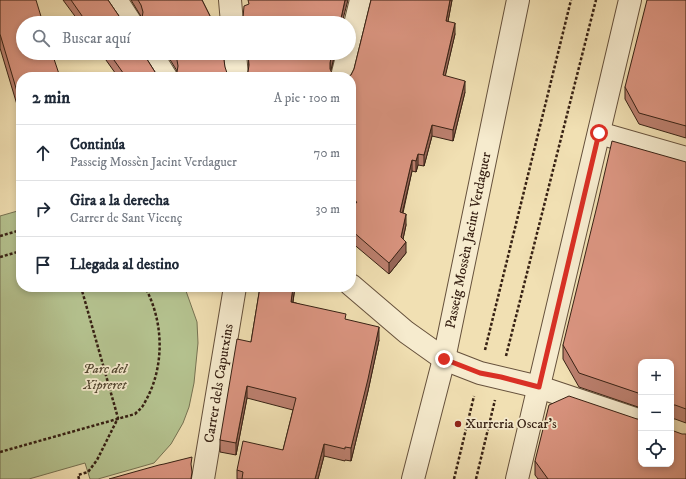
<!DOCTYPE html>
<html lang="es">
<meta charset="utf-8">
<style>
:root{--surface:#fff;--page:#f2f2f3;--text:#1f2937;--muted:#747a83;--line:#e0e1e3}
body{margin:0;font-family:"IM FELL DW Pica",serif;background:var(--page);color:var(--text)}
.controls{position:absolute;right:12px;bottom:12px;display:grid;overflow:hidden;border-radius:8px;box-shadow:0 2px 6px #0003}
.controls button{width:36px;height:36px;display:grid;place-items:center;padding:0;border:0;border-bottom:1px solid var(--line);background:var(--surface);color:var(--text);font:20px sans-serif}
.stop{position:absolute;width:12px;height:12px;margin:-9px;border:3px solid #d93025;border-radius:50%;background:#fff}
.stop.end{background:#d93025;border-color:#fff;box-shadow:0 1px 4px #0008}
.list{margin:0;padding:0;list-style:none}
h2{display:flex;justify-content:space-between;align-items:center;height:52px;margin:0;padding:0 16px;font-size:17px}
h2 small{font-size:13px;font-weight:400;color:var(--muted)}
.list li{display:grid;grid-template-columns:26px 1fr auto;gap:12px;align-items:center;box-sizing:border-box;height:56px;padding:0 16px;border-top:1px solid var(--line)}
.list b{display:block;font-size:15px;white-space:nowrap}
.list p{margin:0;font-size:13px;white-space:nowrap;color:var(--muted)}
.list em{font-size:13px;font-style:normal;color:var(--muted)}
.icon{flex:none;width:22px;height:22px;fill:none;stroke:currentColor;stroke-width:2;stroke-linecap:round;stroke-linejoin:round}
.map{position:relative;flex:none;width:686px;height:479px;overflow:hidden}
.search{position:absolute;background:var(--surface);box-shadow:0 2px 6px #0003;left:16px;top:16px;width:340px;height:44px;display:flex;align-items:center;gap:10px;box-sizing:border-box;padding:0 14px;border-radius:22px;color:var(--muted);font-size:15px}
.panel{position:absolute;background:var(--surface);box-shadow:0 2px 6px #0003;left:16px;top:72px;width:340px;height:220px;border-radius:16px}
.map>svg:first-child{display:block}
.green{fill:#b5c390;stroke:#767252}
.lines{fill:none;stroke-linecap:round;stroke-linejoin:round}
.street-casing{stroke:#66513c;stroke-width:24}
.path{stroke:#372114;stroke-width:2.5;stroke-dasharray:3 2;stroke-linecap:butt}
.street{stroke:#f6ebce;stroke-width:22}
.wall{fill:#bc806f;stroke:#372114}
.shaded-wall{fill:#99685a;stroke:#372114}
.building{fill:#db9581;stroke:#372114}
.route{stroke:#d93025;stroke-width:5}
.poi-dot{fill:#8f2418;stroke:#f6ebce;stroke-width:1.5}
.labels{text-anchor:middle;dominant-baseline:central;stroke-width:3.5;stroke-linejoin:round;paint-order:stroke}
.street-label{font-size:14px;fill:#372114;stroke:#f6ebce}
.park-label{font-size:14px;font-style:italic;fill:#564a33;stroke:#f6ebce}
.poi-label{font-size:14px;fill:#372114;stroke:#f6ebce;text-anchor:start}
</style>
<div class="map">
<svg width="686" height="479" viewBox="0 0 686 479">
<rect width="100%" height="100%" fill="#f1e0b3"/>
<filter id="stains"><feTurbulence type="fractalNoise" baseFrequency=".005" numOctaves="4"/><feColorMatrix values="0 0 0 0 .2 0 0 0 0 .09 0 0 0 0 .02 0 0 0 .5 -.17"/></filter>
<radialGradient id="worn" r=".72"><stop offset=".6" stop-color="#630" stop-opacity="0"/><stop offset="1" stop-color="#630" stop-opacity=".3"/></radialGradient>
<polygon class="green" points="21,210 21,287 188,287 186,291 197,322 198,343 194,383 189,407 183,423 171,444 154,463 98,479 90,479 85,463 29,479 0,479 0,216"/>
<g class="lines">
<defs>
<g id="street">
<polyline points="116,0 131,23"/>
<polyline points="230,0 232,23"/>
<polyline points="349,49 361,0"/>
<polyline points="151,53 166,77"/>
<polyline points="235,53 237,77"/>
<polyline points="342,77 348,53"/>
<polyline points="599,133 686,158"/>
<polyline points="351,285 406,332 444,359 480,373 539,387 641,421"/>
<path id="s1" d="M203,479L235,287"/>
<path id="s2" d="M413,479L444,359L518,0"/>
<polyline points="517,479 630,0"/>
</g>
</defs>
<use href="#street" class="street-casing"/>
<g class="path">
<polyline points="0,236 21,230"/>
<polyline points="0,257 21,251"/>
<polyline points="485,350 571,0"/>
<polyline points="506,356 596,0"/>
<path d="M0,452L135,414C139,410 143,407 145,402C165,367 164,322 145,287"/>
<polyline points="79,479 78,475 88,472 97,460 118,418 81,287"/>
<polyline points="454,479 474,396"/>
<polyline points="476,479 495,400"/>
</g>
<use href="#street" class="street"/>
</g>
<g class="wall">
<polygon points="0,0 21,77 21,118 0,48"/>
<polygon points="63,0 108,0 121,19 126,23 80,23"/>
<polygon points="131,0 202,0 213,22 137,23 142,18"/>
<polygon points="371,0 452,0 448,21 455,34 445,76 465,92 453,141 432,136 424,166 418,165 416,172 412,171 403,213 406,225 403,239 406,253 389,274 351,242 351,176 353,169 351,169 351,75 354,69"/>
<polygon points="686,0 686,138 639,124 625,99 625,87"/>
<polygon points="101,53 143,53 155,72 160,77 161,77 118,77"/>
<polygon points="166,53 223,53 173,76 177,72 177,71"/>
<polygon points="248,53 335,53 331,70 244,76 248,72 249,68"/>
<polygon points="686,162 686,423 675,419 671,419 671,362 641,362 641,408 579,387 563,359 563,345"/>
<polygon points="260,287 295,287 293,302 346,320 379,340 368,391 351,461 345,460 345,461 324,456 318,479 237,479 237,470 283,450 293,410 247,398 236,455 220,452 220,440 251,342"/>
<polygon points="637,419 686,479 538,479 535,475 535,461"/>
</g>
<g class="shaded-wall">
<polygon points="345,0 348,0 342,23 340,23"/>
<polygon points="450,0 452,0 446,32 446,21"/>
<polygon points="455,23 455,34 443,86 443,75"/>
<polygon points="332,53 335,53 330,74 330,63"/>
<polygon points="465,81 465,92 453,141 453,130"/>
<polygon points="432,125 432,136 424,166 424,155"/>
<polygon points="418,154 418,165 416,172 416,161"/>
<polygon points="412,160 412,171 400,223 400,212"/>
<polygon points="406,214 406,225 401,248 406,242 406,253 389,274 389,263 401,237"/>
<polygon points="293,287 295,287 291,314 291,302"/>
<polygon points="379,327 379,340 368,391 351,461 351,448"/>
<polygon points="247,386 247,398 236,455 236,443"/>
<polygon points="324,444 324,456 318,479 315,479"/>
</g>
<g class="building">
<polygon points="0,0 36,0 43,23 23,23 23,53 52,53 60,77 21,77 21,105 0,34"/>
<polygon points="71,0 108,0 121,19 126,23 87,23"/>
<polygon points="138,0 202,0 213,22 224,21 229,23 136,23 137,23 142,18 143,12 141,5"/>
<polygon points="248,0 345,0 340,23 237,23 239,22 243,18 244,6 249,4"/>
<polygon points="371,0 450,0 446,21 455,23 443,75 465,81 453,130 432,125 424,155 418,154 416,161 412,160 400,212 406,214 401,237 406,242 389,263 351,230 351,209 357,202 351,200 351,176 355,159 351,158 351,77 347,77 351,75 354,69"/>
<polygon points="647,0 686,0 686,126 639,113 625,87"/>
<polygon points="109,53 143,53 155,72 160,77 161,77 126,77"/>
<polygon points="173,53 223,53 225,67 227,73 231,77 171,77 173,76 177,72 178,66 177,60"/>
<polygon points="248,53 332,53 330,63 330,69 333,75 337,77 242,77 244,76 248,72 249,65"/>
<polygon points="612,141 686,162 686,409 675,405 671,405 671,362 641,362 641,394 579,373 563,345 598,202"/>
<polygon points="260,287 293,287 291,302 346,314 345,319 379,327 368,379 351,448 345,447 345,449 324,444 315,479 242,479 243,472 237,470 243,441 283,450 296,398 247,386 236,443 220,440 237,339 251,342"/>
<polygon points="569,396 637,419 641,419 641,464 671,464 671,430 682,434 686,434 686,479 548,479 535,461 549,405"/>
<polygon points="192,457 191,464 192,472 191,479 109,479 159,465 164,464"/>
</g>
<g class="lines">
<polyline class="route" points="444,359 480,373 501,377 539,387 599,133"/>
</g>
<circle class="poi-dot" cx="458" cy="424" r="4"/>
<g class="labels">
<g class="street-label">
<text stroke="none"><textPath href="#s2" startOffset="245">Passeig Mossèn Jacint Verdaguer</textPath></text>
<text stroke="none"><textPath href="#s1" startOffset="97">Carrer dels Caputxins</textPath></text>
</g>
<g class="park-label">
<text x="105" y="369">Parc del<tspan x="105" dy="16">Xipreret</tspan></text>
</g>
<g class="poi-label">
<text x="466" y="424">Xurreria Oscar’s</text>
</g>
</g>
<rect width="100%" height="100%" filter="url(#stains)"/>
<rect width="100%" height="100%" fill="url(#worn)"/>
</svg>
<div class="controls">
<button>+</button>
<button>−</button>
<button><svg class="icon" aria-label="locate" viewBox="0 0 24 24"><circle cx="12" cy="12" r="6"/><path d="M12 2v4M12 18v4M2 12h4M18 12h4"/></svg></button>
</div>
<div class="stop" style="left:599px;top:133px"></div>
<div class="stop end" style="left:444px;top:359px"></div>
<div class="search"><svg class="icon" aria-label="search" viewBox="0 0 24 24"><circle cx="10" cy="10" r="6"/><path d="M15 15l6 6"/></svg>Buscar aquí</div>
<section class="panel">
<h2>2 min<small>A pie · 100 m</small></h2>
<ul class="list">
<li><svg class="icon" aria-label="ahead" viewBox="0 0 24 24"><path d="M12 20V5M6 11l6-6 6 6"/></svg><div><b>Continúa</b><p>Passeig Mossèn Jacint Verdaguer</p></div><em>70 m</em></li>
<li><svg class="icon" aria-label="right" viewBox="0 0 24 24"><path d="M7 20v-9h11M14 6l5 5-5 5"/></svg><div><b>Gira a la derecha</b><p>Carrer de Sant Vicenç</p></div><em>30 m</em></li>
<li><svg class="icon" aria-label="arrive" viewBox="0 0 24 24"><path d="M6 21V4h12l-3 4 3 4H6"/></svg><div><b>Llegada al destino</b></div></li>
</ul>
</section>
</div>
